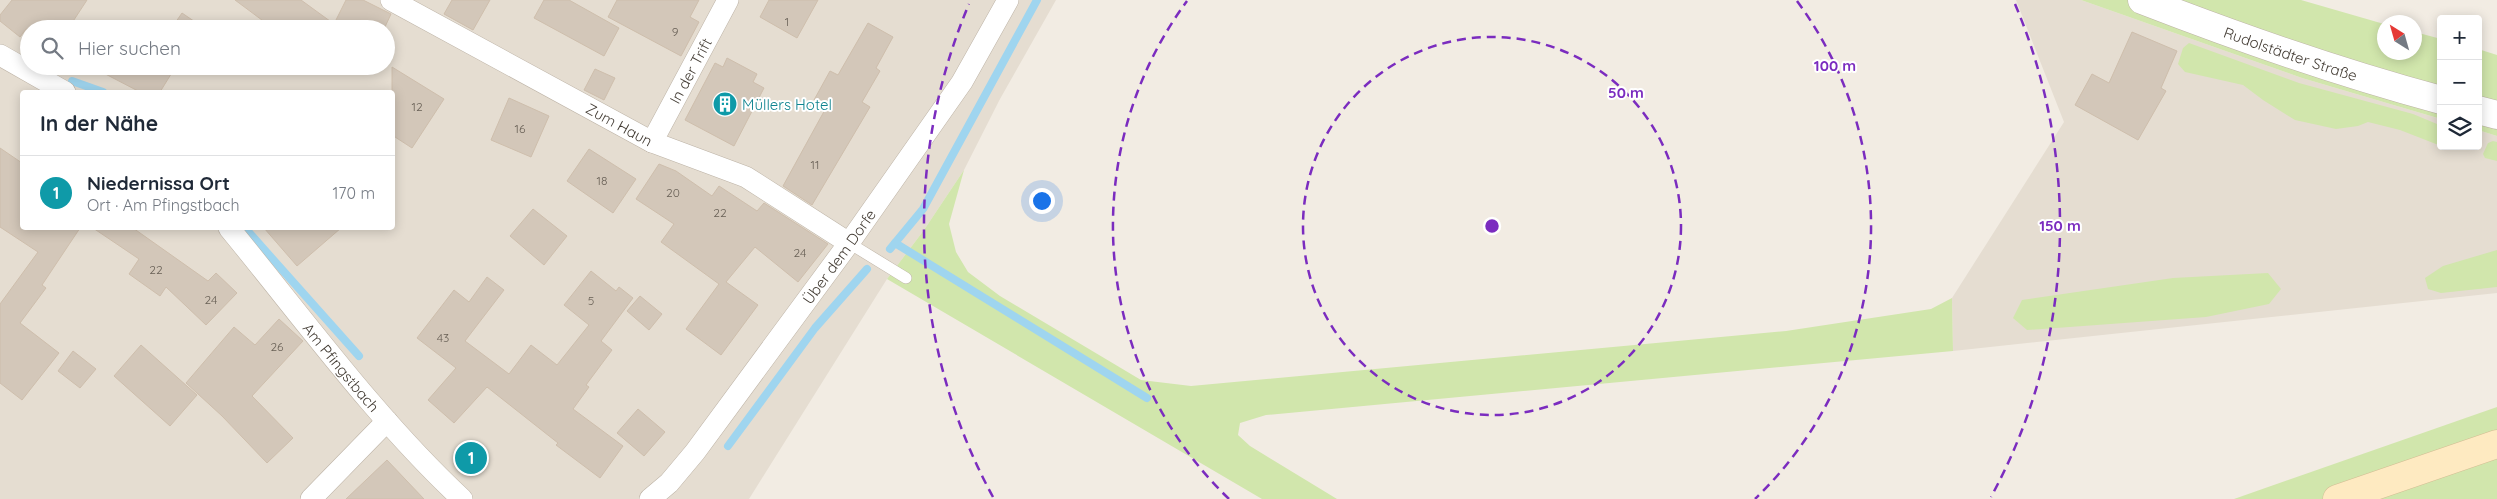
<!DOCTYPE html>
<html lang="de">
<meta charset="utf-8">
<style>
:root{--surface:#fff;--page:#f2f2f3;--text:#1f2937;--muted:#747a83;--line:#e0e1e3;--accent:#f82314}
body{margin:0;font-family:Quicksand,sans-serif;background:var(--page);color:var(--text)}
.controls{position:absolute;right:15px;top:15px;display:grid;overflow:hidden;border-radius:5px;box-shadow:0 2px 12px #0003}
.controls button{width:45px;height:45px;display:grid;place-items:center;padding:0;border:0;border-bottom:1px solid var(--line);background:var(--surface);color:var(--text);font:25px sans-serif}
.compass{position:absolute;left:2377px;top:15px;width:45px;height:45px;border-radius:50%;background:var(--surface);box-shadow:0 2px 12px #0003;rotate:323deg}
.you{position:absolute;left:1041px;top:200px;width:18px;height:18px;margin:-12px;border:4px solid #fff;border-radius:50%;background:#1a73e8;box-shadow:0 0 0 8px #1a73e833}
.badge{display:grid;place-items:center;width:32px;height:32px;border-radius:50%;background:var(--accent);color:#fff;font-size:16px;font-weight:700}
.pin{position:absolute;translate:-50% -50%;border:2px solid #fff;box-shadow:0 1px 5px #0006}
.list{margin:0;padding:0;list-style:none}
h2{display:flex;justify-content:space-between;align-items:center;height:65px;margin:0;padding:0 20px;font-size:21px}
h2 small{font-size:16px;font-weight:400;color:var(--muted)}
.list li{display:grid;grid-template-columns:32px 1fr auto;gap:15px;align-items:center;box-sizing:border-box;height:75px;padding:0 20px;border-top:1px solid var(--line)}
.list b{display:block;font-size:19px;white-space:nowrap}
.list p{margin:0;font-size:16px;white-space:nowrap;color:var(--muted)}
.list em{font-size:16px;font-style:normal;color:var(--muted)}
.icon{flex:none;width:28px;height:28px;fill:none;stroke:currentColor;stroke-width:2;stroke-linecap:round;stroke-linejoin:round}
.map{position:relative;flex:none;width:2497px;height:499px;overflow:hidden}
.search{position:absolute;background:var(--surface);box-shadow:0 2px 12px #0003;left:20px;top:20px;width:375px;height:55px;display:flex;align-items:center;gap:12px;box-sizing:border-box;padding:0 18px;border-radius:28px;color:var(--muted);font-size:19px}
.panel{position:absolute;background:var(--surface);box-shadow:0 2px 12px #0003;left:20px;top:90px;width:375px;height:140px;border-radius:5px}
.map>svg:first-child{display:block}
.residential{fill:#e5ddd1;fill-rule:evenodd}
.green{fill:#d1e6ac}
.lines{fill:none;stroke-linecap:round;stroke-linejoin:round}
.stream{stroke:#9fd5ef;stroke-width:8}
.building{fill:#d3c7b9;stroke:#cebeac}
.service-casing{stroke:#bdb3a6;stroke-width:12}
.minor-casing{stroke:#bdb3a6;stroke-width:22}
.tertiary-casing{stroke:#bdb3a6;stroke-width:29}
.secondary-casing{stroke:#d2bc93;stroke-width:29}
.service{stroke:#fff;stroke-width:11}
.minor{stroke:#fff;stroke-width:21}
.tertiary{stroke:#fff;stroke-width:28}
.secondary{stroke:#feeac1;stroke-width:28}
.ring{fill:none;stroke:#7b2cbf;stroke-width:2.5;stroke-dasharray:9 6}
.labels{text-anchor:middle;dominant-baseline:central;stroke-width:4;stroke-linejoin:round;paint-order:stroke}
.number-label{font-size:12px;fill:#675f55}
.street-label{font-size:15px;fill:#433c34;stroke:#fff}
.culture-label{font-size:15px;fill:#0d838f;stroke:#fff;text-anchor:start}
.centre{fill:#7b2cbf;stroke:#fff;stroke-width:2.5}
.ring-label{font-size:15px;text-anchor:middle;font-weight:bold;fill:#7b2cbf;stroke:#fff;stroke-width:4;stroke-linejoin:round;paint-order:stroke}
</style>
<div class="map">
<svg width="2497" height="499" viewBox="0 0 2497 499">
<rect width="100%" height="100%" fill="#f2ece3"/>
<g class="residential">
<path d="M0,0H1056L1000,99L964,170L924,230L887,279L749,499H0ZM29,29H386V66H29ZM22,92H392V228H22Z"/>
<polygon points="2016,0 2081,0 2302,78 2441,119 2441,146 2478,146 2478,130 2497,136 2497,293 1953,351 1952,298 2064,122"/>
</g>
<g class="green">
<polygon points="2081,0 2301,0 2384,24 2384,52 2414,52 2415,32 2441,39 2441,119 2302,78"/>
<polygon points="2189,43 2299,83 2413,114 2437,124 2441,129 2441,146 2400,130 2368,122 2358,126 2336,129 2295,120 2263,100 2243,85 2185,72 2178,64 2183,48"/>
<polygon points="2478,49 2497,55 2497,136 2478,130"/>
<polygon points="2493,141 2497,142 2497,161 2485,158 2483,154 2488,143"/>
<polygon points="964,170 949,224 956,252 968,272 1000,296 1141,380 1191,386 1786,331 1931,309 1952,298 1953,351 1266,415 1240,423 1238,435 1250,446 1337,499 1262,499 887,279 924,230"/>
<polygon points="2497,250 2497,287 2441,293 2428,289 2425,278 2443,266"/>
<polygon points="2268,273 2281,289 2269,304 2206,317 2027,330 2013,318 2022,300 2173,278"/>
<polygon points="2497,407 2497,499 2234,499"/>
</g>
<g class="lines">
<g class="stream">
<polyline points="72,81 103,92"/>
<polyline points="245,228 359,356"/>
<polyline points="895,243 1147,398"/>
<polyline points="890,249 923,209 1037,0"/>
<polyline points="728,446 815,328 867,269"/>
</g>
</g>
<g class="building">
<polygon points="12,0 87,0 68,29 26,29 20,37 0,21 0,15"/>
<polygon points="235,0 301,0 334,24 346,0 363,0 391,14 384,29 274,29"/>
<polygon points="452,0 490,0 473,30 444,14"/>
<polygon points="544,0 569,0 619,28 604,56 534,18"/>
<polygon points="617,0 699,0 690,17 699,22 681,56 608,17"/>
<polygon points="769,0 818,0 797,38 760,17"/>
<polygon points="182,13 204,28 203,29 171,29"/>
<polygon points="868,23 893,37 876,68 880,71 862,102 870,107 812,205 783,186 827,106 814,100 830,71 838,75"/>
<polygon points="2132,32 2177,51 2161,88 2166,91 2138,140 2075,105 2092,74 2109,83"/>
<polygon points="727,58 757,74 753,82 764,88 734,146 685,120 715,63 723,67"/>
<polygon points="90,66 176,66 160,92 140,92"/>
<polygon points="392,67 444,99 412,148 392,135"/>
<polygon points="595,69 615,78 604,100 584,90"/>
<polygon points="509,98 549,116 531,157 491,140"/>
<polygon points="0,148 22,163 22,228 80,228 42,285 46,288 20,323 59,353 22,400 0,383 0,304 38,252 0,227"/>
<polygon points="589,149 636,179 613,213 567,181"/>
<polygon points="659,164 676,171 712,196 719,186 757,211 764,203 828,244 798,282 755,247 726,282 758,305 721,355 686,329 719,284 661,242 674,224 636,199"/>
<polygon points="533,209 567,236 544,265 510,236"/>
<polygon points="93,228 133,228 208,281 216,273 237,293 206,325 166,287 160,296 129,274 139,259"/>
<polygon points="264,228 341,228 297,266"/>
<polygon points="591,271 616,291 619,287 633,298 601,341 612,350 586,385 589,387 573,409 623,446 600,478 556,445 558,443 487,387 454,423 428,400 456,368 417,338 454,290 469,302 487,277 504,290 465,341 509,374 531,345 557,365 589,325 564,305"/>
<polygon points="640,296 662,314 649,330 627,311"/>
<polygon points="279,319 303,341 252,396 293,438 267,463 222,416 186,383 234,327 255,345"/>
<polygon points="141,345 197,395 170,426 114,376"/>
<polygon points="73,351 96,369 80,388 58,371"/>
<polygon points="638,409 665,432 644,456 617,433"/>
<polygon points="387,460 424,499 346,499"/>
</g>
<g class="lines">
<defs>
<polyline id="service" points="849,243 906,278"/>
<g id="minor">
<path id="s1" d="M391,0L652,142L746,177L849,243"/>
<polyline points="0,55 65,92"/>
<path id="s2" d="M652,142L728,0"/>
<path id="s3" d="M229,228C303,318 377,420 462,499"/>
<polyline points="311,499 387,421"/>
<path id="s4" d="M650,499L669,483L695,452L849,243L962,82L1008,0"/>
</g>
<g id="tertiary">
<path id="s5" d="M2142,0C2240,38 2340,73 2441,100"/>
<polyline points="2478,110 2497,115"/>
</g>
<polyline id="secondary" points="2337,499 2497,444"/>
</defs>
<use href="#service" class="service-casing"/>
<use href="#minor" class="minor-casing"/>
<use href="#tertiary" class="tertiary-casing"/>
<use href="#secondary" class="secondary-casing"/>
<use href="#service" class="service"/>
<use href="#minor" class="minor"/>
<use href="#tertiary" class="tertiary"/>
<use href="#secondary" class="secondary"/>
</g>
<g class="ring">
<circle cx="1492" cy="226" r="189"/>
<path d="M1229 499A379 379 0 0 1 1187 1M1797 1A379 379 0 0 1 1755 499"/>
<path d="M993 497A568 568 0 0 1 969 4M2015 4A568 568 0 0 1 1991 497"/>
</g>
<defs>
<symbol id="building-disc" viewBox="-11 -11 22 22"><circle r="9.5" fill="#0f9aa8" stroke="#fff"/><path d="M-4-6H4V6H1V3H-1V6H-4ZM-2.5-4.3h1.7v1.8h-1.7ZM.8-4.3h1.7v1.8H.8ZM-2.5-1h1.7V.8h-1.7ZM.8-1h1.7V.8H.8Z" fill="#fff"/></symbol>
</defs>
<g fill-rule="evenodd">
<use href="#building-disc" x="711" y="90" width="28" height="28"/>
</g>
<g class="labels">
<g class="number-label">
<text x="787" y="21">1</text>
<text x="675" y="31">9</text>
<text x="417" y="106">12</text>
<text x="520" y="128">16</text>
<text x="815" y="164">11</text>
<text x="602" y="180">18</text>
<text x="673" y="192">20</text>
<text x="720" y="212">22</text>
<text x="800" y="252">24</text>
<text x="156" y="269">22</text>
<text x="211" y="299">24</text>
<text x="591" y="300">5</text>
<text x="443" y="337">43</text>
<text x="277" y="346">26</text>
</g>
<g class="street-label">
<text stroke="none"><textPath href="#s5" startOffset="158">Rudolstädter Straße</textPath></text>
<text stroke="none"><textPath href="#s2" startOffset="81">In der Trift</textPath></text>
<text stroke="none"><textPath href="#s1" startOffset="260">Zum Haun</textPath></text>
<text stroke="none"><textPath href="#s4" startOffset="308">Über dem Dorfe</textPath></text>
<text stroke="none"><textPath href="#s3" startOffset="179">Am Pfingstbach</textPath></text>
</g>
<g class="culture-label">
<text x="742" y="104">Müllers Hotel</text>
</g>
</g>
<circle cx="1492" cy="226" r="8" class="centre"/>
<g class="ring-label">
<text x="1835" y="71">100 m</text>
<text x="1626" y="98">50 m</text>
<text x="2060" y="231">150 m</text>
</g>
</svg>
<div class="controls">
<button>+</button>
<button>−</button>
<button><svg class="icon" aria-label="layers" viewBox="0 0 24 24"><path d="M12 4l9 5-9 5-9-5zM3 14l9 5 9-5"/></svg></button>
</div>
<svg class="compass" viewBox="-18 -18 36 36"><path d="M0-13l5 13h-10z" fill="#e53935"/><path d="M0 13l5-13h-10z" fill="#747a83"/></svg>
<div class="you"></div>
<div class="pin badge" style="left:471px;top:458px;background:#0f9aa8">1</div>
<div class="search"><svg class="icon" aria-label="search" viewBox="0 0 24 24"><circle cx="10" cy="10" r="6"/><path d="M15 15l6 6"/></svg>Hier suchen</div>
<section class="panel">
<h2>In der Nähe<small></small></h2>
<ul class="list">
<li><span class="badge" style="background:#0f9aa8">1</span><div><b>Niedernissa Ort</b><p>Ort · Am Pfingstbach</p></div><em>170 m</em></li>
</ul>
</section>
</div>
